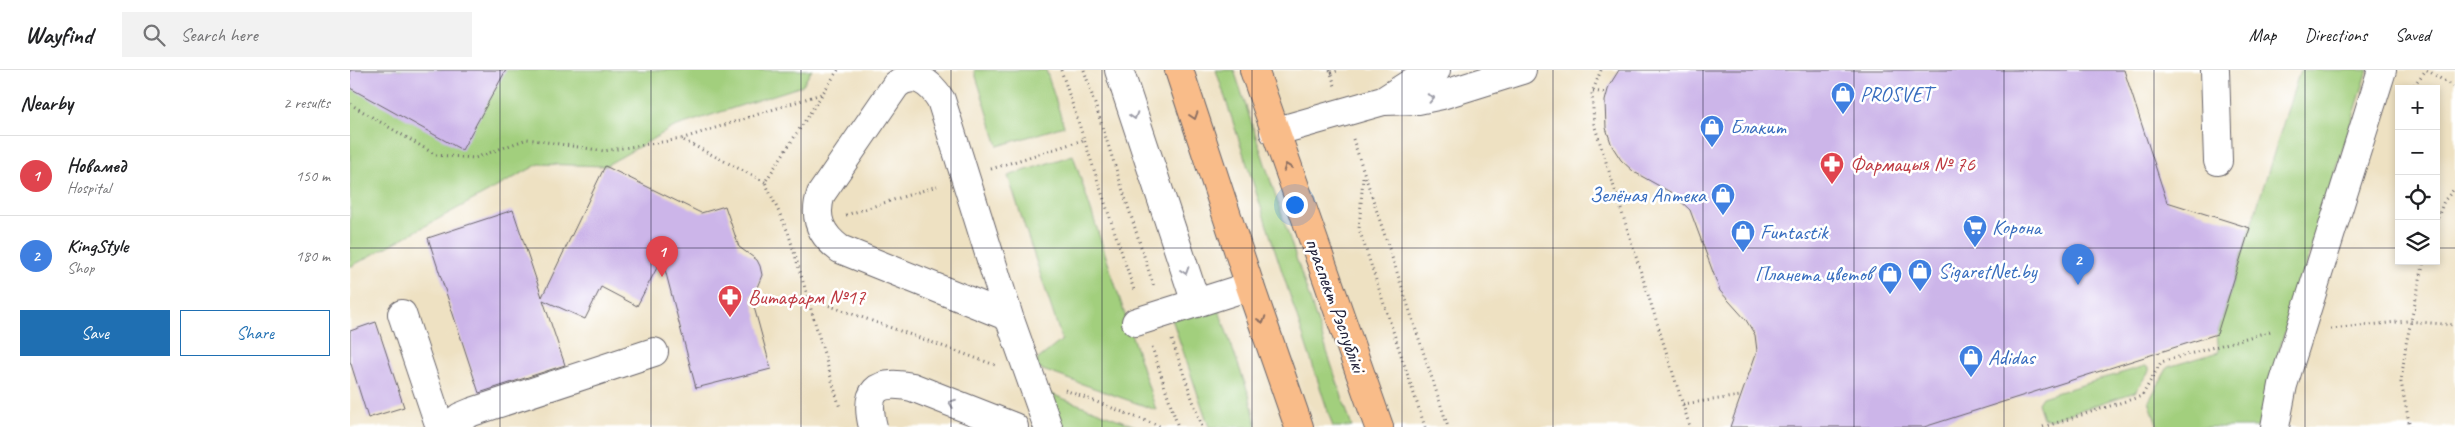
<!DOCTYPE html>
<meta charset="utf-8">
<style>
:root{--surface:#fff;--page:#f2f2f2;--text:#202124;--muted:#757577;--line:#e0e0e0;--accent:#1f6fb2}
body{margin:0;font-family:Caveat,sans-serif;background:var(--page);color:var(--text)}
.controls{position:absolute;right:15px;top:15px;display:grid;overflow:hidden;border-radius:0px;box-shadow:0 2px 8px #0003}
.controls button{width:45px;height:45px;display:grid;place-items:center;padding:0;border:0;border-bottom:1px solid var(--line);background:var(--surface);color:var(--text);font:25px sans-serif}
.you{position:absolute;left:944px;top:134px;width:18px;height:18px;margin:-12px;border:4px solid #fff;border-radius:50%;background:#1a73e8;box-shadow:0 0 0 8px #1a73e833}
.badge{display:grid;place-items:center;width:32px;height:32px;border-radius:50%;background:var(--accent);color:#fff;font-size:16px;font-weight:700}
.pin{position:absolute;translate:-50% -41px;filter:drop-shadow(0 1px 2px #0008)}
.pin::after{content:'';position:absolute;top:26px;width:18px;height:15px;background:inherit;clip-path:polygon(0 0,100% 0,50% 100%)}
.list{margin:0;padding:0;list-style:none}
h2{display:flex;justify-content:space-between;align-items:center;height:65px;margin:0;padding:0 20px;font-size:21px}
h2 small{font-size:16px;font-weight:400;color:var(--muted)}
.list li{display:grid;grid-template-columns:32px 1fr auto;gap:15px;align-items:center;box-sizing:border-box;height:80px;padding:0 20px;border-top:1px solid var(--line)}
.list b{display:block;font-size:19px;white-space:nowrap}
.list p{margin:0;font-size:16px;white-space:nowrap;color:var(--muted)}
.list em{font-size:16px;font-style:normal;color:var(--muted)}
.actions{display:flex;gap:10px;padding:15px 20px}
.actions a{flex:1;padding:11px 0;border:1px solid var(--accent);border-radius:0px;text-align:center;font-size:18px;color:var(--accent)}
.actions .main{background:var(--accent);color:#fff}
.icon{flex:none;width:28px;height:28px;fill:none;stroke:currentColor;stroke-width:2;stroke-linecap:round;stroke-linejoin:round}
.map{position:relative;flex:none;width:2105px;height:357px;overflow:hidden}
header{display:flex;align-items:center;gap:30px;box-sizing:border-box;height:70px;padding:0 25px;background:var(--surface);border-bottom:1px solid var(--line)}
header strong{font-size:24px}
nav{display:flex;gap:28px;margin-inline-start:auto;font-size:18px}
.search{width:350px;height:45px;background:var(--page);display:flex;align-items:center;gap:12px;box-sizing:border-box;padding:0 18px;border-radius:0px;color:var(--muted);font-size:19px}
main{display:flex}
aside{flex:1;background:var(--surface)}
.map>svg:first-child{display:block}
.green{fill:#a2cf7d;stroke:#62785c}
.building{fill:#ccb5e9}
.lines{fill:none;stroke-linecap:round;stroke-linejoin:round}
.minor-casing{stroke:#69656a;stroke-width:30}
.highway-casing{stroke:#69656a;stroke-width:30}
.path{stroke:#69656a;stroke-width:3;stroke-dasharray:1 4;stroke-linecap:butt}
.minor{stroke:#fff;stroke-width:28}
.highway{stroke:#f9bc89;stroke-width:28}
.oneway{stroke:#9c9ca7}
.oneway2{stroke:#8e6f62}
.grid{fill:none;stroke:#22223b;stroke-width:1;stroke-opacity:0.55}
.labels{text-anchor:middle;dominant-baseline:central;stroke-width:5;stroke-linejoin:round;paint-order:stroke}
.shop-label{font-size:21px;fill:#366cbe;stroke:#fff;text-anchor:start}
.health-label{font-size:21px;fill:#be3a42;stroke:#fff;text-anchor:start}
.street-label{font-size:21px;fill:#22223b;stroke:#fff}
</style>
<header>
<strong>Wayfind</strong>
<div class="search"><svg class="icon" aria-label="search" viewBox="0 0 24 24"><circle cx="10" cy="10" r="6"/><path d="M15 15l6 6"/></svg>Search here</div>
<nav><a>Map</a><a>Directions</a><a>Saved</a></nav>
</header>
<main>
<aside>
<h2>Nearby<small>2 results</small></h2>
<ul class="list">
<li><span class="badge" style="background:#e0444e">1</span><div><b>Новамед</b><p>Hospital</p></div><em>150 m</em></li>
<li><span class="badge" style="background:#3f7fe0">2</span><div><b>KingStyle</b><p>Shop</p></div><em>180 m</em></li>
</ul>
<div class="actions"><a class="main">Save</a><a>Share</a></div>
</aside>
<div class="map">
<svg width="2105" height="357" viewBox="0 0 2105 357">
<rect width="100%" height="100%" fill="#fff"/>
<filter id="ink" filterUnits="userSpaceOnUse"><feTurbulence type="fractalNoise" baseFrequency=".02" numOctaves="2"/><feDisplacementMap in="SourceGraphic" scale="10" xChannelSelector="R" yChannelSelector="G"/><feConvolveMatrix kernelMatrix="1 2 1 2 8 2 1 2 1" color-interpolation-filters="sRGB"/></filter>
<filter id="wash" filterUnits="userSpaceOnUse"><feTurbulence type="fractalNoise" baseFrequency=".0096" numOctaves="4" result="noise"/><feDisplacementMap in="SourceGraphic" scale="20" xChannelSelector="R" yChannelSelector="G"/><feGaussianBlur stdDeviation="1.12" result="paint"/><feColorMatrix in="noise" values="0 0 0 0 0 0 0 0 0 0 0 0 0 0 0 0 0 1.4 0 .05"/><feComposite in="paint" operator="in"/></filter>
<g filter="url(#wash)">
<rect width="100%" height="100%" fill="#eee1c2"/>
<g class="green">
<polygon points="0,0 462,0 452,16 324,57 255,96 189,94 0,197"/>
<polygon points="624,0 696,0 714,56 648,76"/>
<polygon points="866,0 884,0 1002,357 983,357"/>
<polygon points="1950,0 2018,0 1919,312 1910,357 1808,357 1799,331 1818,297 1869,282 1867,264"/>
<polygon points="723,85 806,340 687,298 687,290 712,270 658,106"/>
<polygon points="866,232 899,325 907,357 859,357 821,246"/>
<polygon points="1795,296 1799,298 1799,301 1785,322 1700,350 1693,348 1688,333 1692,327"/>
<polygon points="696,322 788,357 707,357"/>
</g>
<g id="blocks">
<g class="building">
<polygon points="0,0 156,0 112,80 0,18"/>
<polygon points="1269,0 1774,0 1817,132 1900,158 1867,264 1574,357 1380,357 1407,281 1405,265 1396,250 1370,221 1340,140 1322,123 1284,102 1271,90 1262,76 1256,58 1255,31 1259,16"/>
<polygon points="255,96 351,143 375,136 389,177 407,190 410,196 412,205 406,220 401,226 421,299 346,318 312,188 287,236 251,217 235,249 193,230 215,295 129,323 78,168 163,140 192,227"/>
<polygon points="26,252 54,337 18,348 0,291 0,261"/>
</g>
</g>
</g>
<g filter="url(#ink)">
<use href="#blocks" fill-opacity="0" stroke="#69656a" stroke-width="1"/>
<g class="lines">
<defs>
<g id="minor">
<polyline points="769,0 846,233"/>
<polyline points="1865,0 1868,91"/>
<polyline points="1034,31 1068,30 1092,25 1172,0"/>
<polyline points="924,62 1033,31 1064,11 1086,0"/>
<polyline points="52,244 90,357"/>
<path d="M659,247L490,179C471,165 463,148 471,124L546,15C564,0 580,12 591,30L659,247L698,357"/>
<polyline points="786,252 900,216"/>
<polyline points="98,357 110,347 122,342 304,282"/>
<path d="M523,357C514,322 525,309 562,317L664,357"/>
<polyline points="1925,357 1933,315 2032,0"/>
</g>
<g id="highway">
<polyline points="829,0 900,216 949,357"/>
<polyline points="904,0 1029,357"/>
</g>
</defs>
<use href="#minor" class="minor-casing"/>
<use href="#highway" class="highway-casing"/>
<g class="path">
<polyline points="488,0 415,112 438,162 458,228 645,295"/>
<polyline points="711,0 785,223"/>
<polyline points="734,0 804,217"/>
<polyline points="980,0 985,16"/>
<polyline points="1251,0 1242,23 1244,54 1340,357"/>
<polyline points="2077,0 2105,18"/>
<polyline points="981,3 990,0"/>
<polyline points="2061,19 2076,0"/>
<polyline points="1243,21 1257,23"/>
<polyline points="0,34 86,85 125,88 177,69 254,81 331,69"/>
<polyline points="1003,69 1098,357"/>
<polyline points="641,99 733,70"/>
<polyline points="1013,107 1009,159 1075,357"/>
<polyline points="415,112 331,69 471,24"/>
<polyline points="496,145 587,116"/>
<polyline points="2086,152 2094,131 2105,118"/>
<polyline points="458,229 490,338"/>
<polyline points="1981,259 2057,251 2105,255"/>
<polyline points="822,270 852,357"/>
<polyline points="802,277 828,357"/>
<polyline points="715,320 812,357"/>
<polyline points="1333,334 1391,326"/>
<polyline points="1693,357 1792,326 1811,292 1921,261"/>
<polyline points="2060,357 2051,312 2056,274 2074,191"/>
</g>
<use href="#minor" class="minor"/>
<use href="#highway" class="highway"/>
</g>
<defs><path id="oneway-chevron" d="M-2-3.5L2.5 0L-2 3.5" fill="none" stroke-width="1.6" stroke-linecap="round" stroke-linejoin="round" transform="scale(1.25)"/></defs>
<g class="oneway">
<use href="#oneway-chevron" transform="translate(1081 28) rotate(-12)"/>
<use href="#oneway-chevron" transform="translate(784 46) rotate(72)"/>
<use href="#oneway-chevron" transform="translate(835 201) rotate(72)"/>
<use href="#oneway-chevron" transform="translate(602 333) rotate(-159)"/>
</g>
<g class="oneway2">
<use href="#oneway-chevron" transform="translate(844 46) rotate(72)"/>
<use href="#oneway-chevron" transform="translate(937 97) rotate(-110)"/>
<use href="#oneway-chevron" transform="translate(912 250) rotate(71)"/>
</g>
</g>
<path class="grid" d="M150,0V357M301,0V357M451,0V357M601,0V357M752,0V357M902,0V357M1052,0V357M1203,0V357M1353,0V357M1504,0V357M1654,0V357M1804,0V357M1955,0V357M0,178H2049M2086,178H2105"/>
<defs>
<symbol id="shop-pin" viewBox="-11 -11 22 30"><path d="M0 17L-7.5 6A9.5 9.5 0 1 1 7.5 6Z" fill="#3f7fe0" stroke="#fff"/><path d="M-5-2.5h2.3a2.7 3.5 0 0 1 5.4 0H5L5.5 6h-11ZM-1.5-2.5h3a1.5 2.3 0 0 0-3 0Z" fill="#fff"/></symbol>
<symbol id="pharmacy-pin" viewBox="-11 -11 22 30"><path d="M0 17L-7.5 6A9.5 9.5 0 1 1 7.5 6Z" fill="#e0444e" stroke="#fff"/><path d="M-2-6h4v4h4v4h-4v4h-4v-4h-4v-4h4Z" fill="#fff"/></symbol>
<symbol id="supermarket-pin" viewBox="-11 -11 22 30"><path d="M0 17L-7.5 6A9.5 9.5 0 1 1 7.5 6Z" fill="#3f7fe0" stroke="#fff"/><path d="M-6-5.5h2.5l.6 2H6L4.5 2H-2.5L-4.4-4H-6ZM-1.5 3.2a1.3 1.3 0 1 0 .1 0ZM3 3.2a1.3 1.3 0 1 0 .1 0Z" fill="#fff"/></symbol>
</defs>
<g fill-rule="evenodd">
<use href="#shop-pin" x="1479" y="10" width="28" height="38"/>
<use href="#shop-pin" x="1348" y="43" width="28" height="38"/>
<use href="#pharmacy-pin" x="1468" y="80" width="28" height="38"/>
<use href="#shop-pin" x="1359" y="111" width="28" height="38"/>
<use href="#supermarket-pin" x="1611" y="143" width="28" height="38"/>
<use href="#shop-pin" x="1379" y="148" width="28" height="38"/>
<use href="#shop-pin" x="1556" y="187" width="28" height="38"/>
<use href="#shop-pin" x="1526" y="190" width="28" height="38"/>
<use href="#pharmacy-pin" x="366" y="213" width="28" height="38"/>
<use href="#shop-pin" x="1607" y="273" width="28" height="38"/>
</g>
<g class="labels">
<g class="shop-label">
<text x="1510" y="24">PROSVET</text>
<text x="1380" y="57">Блакит</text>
<text x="1356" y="125" text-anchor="end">Зелёная Аптека</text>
<text x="1642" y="157">Корона</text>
<text x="1410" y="162">Funtastik</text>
<text x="1588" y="201">SigaretNet.by</text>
<text x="1522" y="204" text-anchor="end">Планета цветов</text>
<text x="1638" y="287">Adidas</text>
</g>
<g class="health-label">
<text x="1500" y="94">Фармацыя № 76</text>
<text x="398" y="227">Витафарм №17</text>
</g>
<g class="street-label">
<text transform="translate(986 235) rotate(70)">праспект Рэспублікі</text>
</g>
</g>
</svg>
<div class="controls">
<button>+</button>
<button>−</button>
<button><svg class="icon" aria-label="locate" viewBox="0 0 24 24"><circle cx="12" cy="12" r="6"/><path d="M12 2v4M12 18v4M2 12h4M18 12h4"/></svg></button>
<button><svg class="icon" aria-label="layers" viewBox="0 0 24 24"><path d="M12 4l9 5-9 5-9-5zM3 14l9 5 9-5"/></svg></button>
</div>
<div class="you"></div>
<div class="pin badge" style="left:312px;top:207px;background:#e0444e">1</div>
<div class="pin badge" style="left:1728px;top:215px;background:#3f7fe0">2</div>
</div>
</main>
